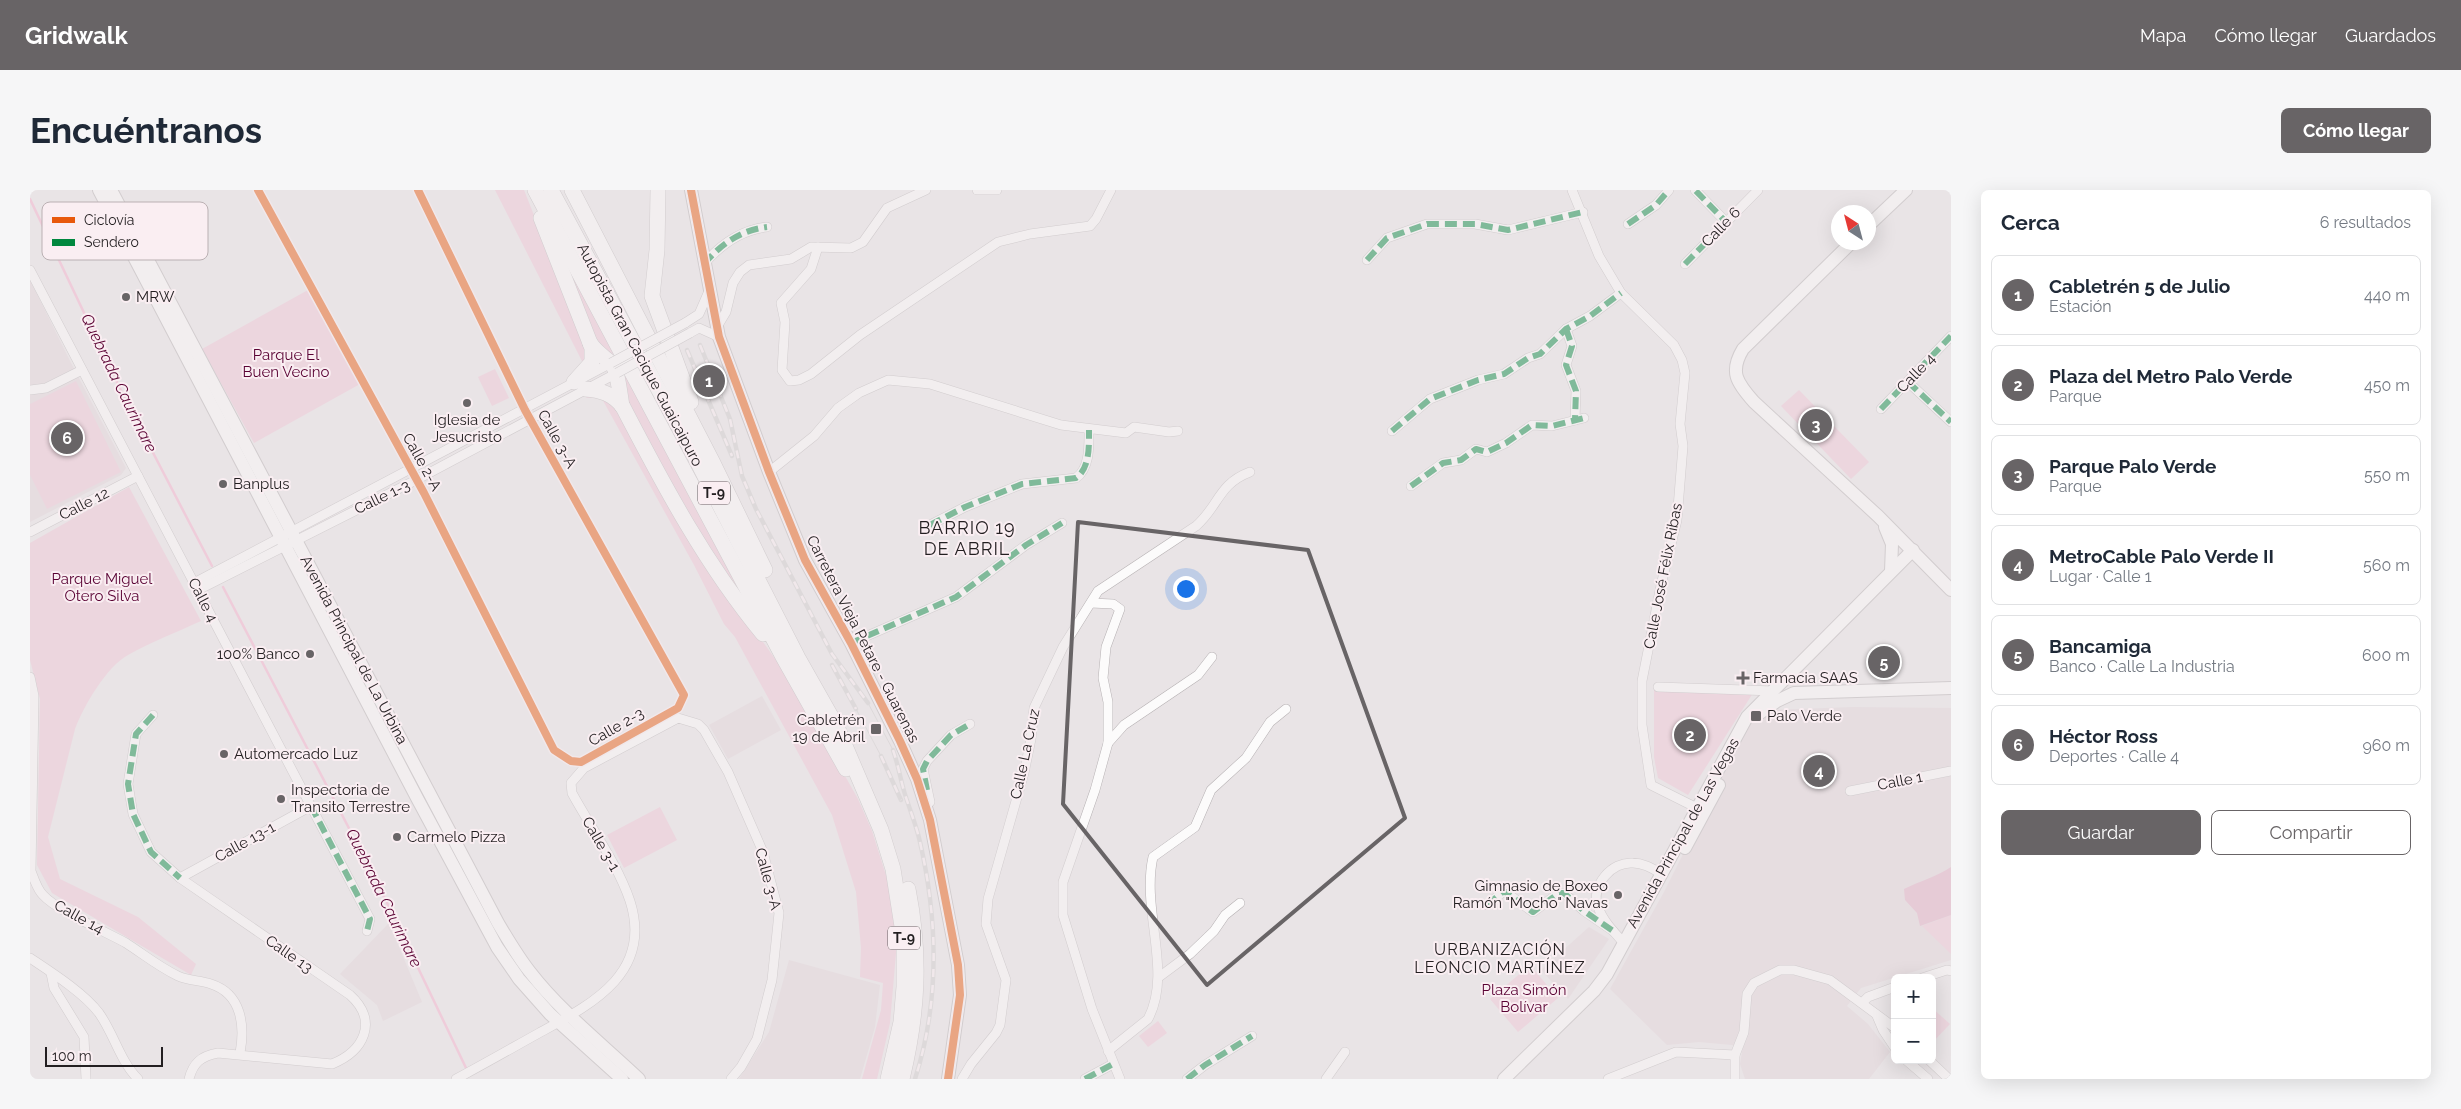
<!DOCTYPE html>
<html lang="es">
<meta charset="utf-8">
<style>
:root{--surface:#fff;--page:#f6f6f7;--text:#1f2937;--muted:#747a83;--line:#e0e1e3;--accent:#686466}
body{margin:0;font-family:Raleway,sans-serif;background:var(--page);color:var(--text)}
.controls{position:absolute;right:15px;bottom:15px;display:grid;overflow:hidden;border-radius:8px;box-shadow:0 5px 20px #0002}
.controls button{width:45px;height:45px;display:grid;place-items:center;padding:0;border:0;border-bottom:1px solid var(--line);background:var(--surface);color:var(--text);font:25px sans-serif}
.compass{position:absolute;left:1801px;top:15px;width:45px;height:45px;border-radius:50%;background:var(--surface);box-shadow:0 5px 20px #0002;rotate:324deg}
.scale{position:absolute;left:15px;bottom:12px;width:118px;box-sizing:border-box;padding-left:5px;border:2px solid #231f21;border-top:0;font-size:14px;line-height:18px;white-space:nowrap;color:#231f21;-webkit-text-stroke:4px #faeef2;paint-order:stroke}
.you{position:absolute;left:1155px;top:398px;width:18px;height:18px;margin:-12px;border:4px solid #fff;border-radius:50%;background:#1a73e8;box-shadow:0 0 0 8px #1a73e833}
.badge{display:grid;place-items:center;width:32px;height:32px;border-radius:50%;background:var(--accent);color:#fff;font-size:16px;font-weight:700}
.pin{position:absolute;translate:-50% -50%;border:2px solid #fff;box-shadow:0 1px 5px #0006}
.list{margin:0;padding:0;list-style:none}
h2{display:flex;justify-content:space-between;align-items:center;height:65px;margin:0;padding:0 20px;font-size:21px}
h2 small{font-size:16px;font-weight:400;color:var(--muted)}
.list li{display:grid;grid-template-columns:32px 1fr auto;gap:15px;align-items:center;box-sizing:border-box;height:80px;margin:0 10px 10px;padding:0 10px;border:1px solid var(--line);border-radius:8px}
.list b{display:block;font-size:19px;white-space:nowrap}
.list p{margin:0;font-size:16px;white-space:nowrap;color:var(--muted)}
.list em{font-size:16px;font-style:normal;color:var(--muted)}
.actions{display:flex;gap:10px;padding:15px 20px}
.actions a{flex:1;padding:11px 0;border:1px solid var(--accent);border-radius:8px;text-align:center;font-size:18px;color:var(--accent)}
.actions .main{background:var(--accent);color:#fff}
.map{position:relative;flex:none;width:1921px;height:889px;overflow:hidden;border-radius:8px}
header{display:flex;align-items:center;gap:30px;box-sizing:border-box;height:70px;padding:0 25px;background:var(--accent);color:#fff}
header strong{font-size:24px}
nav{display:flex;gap:28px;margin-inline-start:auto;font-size:18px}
.intro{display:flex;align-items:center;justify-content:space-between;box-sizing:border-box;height:120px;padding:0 30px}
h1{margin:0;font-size:35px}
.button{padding:12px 22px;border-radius:8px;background:var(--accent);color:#fff;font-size:18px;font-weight:700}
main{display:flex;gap:30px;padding:0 30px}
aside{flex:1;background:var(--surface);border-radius:8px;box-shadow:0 5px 20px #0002}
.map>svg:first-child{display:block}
.built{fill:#e2d5da}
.green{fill:#f0c5d6}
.forest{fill:#e3adc4}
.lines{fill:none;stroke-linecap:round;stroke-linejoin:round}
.stream{stroke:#f5b0cc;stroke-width:2.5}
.street-casing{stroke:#b6b1b3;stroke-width:10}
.secondary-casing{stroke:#b6b1b3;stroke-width:14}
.highway-casing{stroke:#b6b1b3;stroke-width:16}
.street{stroke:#fcfbfb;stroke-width:9}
.secondary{stroke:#fcfbfb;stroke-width:12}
.highway{stroke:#fcfbfb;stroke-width:15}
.tram{stroke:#cfcdcd;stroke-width:1}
.rail-casing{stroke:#cfcdcd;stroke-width:4.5}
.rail{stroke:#faeef2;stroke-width:2.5;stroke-dasharray:8;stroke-linecap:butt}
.street-bridge-casing{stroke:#b6b1b3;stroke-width:10;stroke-linecap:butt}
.street-bridge{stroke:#fcfbfb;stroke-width:9}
.quiet{stroke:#00873e;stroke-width:6;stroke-dasharray:12 6;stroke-linecap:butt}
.cycleway-casing{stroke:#faeef2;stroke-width:11}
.cycleway{stroke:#e8590c;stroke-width:8}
.marked{fill:none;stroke:#686466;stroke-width:4;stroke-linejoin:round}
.poi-dot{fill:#686466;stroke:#faeef2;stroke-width:2}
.labels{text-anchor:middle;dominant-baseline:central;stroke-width:4;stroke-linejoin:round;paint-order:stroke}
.shield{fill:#faeef2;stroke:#645d60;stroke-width:1}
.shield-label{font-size:14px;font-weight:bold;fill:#231f21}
.street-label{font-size:15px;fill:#231f21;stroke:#faeef2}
.poi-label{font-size:15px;fill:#231f21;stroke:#faeef2;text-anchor:start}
.park-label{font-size:15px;fill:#5a0334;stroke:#faeef2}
.water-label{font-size:16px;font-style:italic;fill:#5d0636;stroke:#faeef2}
.neighbourhood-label{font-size:16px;letter-spacing:1px;fill:#231f21;stroke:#faeef2}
.quarter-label{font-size:18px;letter-spacing:1px;fill:#231f21;stroke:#faeef2}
.key{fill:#faeef2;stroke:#bab0b3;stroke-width:1}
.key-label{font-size:14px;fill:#231f21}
</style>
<header>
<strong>Gridwalk</strong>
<nav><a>Mapa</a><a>Cómo llegar</a><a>Guardados</a></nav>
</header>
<div class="intro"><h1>Encuéntranos</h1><a class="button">Cómo llegar</a></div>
<main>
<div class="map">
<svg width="1921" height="889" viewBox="0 0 1921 889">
<rect width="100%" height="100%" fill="#e9e4e6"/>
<g class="built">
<polygon points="0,90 41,173 96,278 91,285 0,332"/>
<polygon points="732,506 751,540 698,569 679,535"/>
<polygon points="1823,517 1921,518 1921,770 1831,798 1817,816 1838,834 1860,862 1839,889 1715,889 1710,874 1713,856 1669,852 1637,855 1580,799 1634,702 1717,537 1725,527 1740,520"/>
<polygon points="359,733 392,812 353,831 347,815 310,784"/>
<polygon points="1559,737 1579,749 1538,809 1511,780"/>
<polygon points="759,770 850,795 845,837 830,889 709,889 739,842"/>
</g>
<g class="green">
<polygon points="465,0 494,0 559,164 553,173"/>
<polygon points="540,72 587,161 579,166 572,161 534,76"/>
<polygon points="278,100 330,194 224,253 172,159"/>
<polygon points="465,179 479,208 462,216 448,187"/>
<polygon points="596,185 725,421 677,360 597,215 593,188"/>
<polygon points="46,191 91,282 17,319 0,285 0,214"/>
<polygon points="1769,200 1839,272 1821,289 1751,216"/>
<polygon points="558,206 578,206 716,428 765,497 828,609 842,641 859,695 865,731 866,763 860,833 847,889 832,889 851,820 853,793 830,787 831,758 826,702 802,625 705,447 694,434 664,375 571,207 556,208"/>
<path d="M99,297L171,431C147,442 121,452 98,465C77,476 53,517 45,539L18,647L30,689L108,727L166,774L161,785L22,703L7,675L10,509L0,470V353Z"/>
<polygon points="1624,497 1723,503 1658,605 1628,588 1624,567"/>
<polygon points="630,617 647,650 594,678 577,645"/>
<polygon points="1921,725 1921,764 1892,736"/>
<polygon points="1500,775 1528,808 1488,842 1460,809"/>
<polygon points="1902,818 1920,834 1902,853"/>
<polygon points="1128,831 1137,843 1118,857 1109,846"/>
</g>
<path class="forest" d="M1921,677V725L1890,736L1887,723L1875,710L1874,699C1890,691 1906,687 1921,677Z"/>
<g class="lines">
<g class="stream">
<polyline points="0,9 94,207 182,376"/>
<polyline points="193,397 346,690 437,880"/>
</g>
<defs>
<g id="street">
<polyline points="228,0 394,303 524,560 541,571 551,572 648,518 654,505 495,220 388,0"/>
<polyline points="947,0 967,0"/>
<polyline points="1542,0 1569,66 1591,103 1644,155 1652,170 1655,183 1650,234 1653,256 1647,330 1631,395 1612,491 1612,535 1621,595 1667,618 1670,623"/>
<polyline points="1665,0 1696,32"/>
<polyline points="1598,34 1626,15 1639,0"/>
<polyline points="788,57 781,79 751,113 755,132 752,180 760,191 769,190 781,184 830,145 968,52 1000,44 1060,36 1066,29 1081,0"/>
<polyline points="1337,70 1357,48 1397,34 1445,34 1478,40 1553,22"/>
<path d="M674,74C691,54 711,40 737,37"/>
<polyline points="1655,74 1728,0"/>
<polyline points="0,80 340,729 337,741"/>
<polyline points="655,133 669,124 679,101"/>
<polyline points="687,137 696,122 703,93 710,82 719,75 761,69 781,57 821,58 833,52 857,18 896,0"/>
<polyline points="1536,139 1542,156 1536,175 1546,201 1545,230"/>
<polyline points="660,143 669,138 689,147"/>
<polyline points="1878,192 1921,232"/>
<polyline points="0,200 16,198 52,180"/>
<polyline points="1851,219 1921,146"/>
<polyline points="1362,241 1400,209 1448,190 1474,184 1498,168 1510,164 1536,139 1560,126 1591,103"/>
<polyline points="739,282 784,246 808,218 829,203 858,190 900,194 1031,235 1096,243 1104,237 1139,242 1148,241"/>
<polyline points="1381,296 1413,273 1431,270 1446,259 1457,262 1476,253 1502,235 1522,236 1554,228"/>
<path d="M900,335L935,317L992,294L1046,288C1060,278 1059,256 1059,240"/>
<polyline points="0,342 108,286"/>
<polyline points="164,393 581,173"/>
<polyline points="168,400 386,290 587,183"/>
<polyline points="1061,413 1083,414 1090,419 1076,457 1073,488 1078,512 1078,553"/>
<polyline points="821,453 926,407 996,355 1032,333"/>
<path d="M0,487L4,506L1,681C4,689 7,699 13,705C26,720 76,742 96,753C113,764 129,777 148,786C159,791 169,790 181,794C212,804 215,836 210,863"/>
<polyline points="1628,497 1744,501"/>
<path d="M123,525L106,544L98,594L103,624L121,662L150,688L320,805C349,831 334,861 302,874L188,863C171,866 163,873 159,889"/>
<polyline points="1820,601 1921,581"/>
<polyline points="900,612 893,579 897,571 921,545 940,534"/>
<polyline points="150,688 281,616"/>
<polyline points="1457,715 1474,701 1503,722 1529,703 1534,703 1554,721 1583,741"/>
<path d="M1593,752C1584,742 1573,731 1568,717C1560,696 1582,671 1603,673C1614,673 1623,679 1632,684"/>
<path d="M0,768C21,782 54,803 69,823C84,844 90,871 108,889"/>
<polyline points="21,783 24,798 54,847 56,889"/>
<polyline points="1129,787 1160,764 1184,741 1195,725 1210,713"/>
<polyline points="1892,788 1917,780 1921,781"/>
<polyline points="1832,813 1838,807 1865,797"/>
<polyline points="1847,826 1853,840 1865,858"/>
<path d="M1078,861L1118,829C1143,782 1111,721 1123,667L1165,637L1181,600L1216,568L1240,532L1256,519"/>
<polyline points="1876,870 1898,889"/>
<polyline points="1899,870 1919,889"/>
<path d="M426,889C454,874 482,858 509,843C562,814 623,783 600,711C587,673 561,638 542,603L541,593L554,578L648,528L668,534L674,540L698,582L733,662L749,723L742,790L727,849L711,877L701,889"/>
<path d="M932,889L941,874L966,843L970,835L976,790L956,734L958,709L994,583L1001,549L1004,518L1033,457L1068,401L1166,336C1189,316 1188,294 1220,282"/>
<polyline points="1055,889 1083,874"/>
<polyline points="1090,889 1062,819 1033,725 1033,692 1065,600 1078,553 1094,535 1168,485 1182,467"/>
<polyline points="1157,889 1175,875 1222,846"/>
<polyline points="1296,889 1315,862"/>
<polyline points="1578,889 1646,862 1705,865"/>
<polyline points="1705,889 1705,865 1714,842 1717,804 1724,793 1750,780 1764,780 1800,790 1865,838"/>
</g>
<g id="secondary">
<polyline points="69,0 387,608 467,757 489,789 520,824 592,889"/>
<path d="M81,0L468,733C478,750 488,767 500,782C531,822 572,854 609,889"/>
<polyline points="661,0 689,147 739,282 775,370 821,453 870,551 887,589 900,630 928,775 930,805 918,889"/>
<polyline points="1838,36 1876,0"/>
<path d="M1822,52L1713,159C1699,182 1707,193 1724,212L1848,326L1921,400"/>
<polyline points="1855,337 1862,354 1861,381"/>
<polyline points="1727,525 1747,511 1764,503 1921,498"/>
<polyline points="1655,658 1689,595"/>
<polyline points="1474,889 1564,801 1577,784 1717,527 1883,360"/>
</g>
<g id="highway">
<polyline points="505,0 752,465 816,579"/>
<polyline points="521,0 664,265 768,468 807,537 851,640 863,679 874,749 874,797 871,832 858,889"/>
<polyline points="542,0 683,273 735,380"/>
<polyline points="628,0 627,60 622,106 661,212"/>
<polyline points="511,28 562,158 562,172 544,192"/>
<path d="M560,153C566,162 573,166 581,173C588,180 590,205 592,216"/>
<path d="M555,199C571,200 583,204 593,217C634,296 676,375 733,444"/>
<path d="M872,889C888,823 891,765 878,699"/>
</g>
</defs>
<use href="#street" class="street-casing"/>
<use href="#secondary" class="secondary-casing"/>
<use href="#highway" class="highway-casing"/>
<use href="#street" class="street"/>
<use href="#secondary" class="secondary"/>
<use href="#highway" class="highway"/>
<g class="tram">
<polyline points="838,513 863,560"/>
<polyline points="826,519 851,566"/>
</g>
<defs>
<g id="rail">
<polyline points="670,155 700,229 712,286 726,319 802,464 838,513"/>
<polyline points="657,160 702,266"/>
<polyline points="802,475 826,519"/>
<path d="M863,560C868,574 870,587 874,601C879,618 886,634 890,652C908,731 910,811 885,889"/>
<polyline points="851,566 871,610"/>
</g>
</defs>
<use href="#rail" class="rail-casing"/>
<use href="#rail" class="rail"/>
<defs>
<g id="street-bridge">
<polyline points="581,173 655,133"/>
<polyline points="587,183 660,143"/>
</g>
</defs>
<use href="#street-bridge" class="street-bridge-casing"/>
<use href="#street-bridge" class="street-bridge"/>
<g class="quiet">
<polyline points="1598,34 1626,15 1639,0"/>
<polyline points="1337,70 1357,48 1397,34 1445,34 1478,40 1553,22"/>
<path d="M674,74C691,54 711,40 737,37"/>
<polyline points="1655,74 1696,32 1665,0"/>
<polyline points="1536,139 1542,156 1536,175 1546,201 1545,230"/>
<polyline points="1878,192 1921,232"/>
<polyline points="1851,219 1921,146"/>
<polyline points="1362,241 1400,209 1448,190 1474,184 1498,168 1510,164 1536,139 1560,126 1591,103"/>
<polyline points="1381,296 1413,273 1431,270 1446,259 1457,262 1476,253 1502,235 1522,236 1554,228"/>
<path d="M900,335L935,317L992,294L1046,288C1060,278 1059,256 1059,240"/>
<polyline points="821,453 926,407 996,355 1032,333"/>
<polyline points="123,525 106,544 98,594 103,624 121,662 150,688"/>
<polyline points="897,600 893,579 897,571 921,545 940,534"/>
<polyline points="281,616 340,729 337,741"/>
<polyline points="1457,715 1474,701 1503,722 1529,703 1534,703 1554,721 1583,741"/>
<polyline points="1055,889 1083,874"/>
<polyline points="1157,889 1175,875 1222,846"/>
</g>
<defs>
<g id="cycleway">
<polyline points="228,0 394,303 524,560 541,571 551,572 648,518 654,505 495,220 388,0"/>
<polyline points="661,0 689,147 739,282 775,370 821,453 870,551 887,589 900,630 928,775 930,805 918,889"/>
</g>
</defs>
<use href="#cycleway" class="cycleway-casing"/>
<use href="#cycleway" class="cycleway"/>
</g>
<path d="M0 0H1921V889H0ZM1048,332L1278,360L1375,628L1177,795L1033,614Z" fill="#e9e4e6" fill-opacity=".55" fill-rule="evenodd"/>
<path class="marked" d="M1048,332L1278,360L1375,628L1177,795L1033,614Z"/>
<g class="poi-dot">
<circle cx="96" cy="107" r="5"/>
<circle cx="437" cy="213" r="5"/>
<circle cx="193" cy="294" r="5"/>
<circle cx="280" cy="464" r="5"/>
<path d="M1710.5 480.5h5v5h5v5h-5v5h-5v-5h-5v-5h5z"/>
<rect x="1720" y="520" width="12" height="12" rx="2.5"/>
<rect x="840" y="533" width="12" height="12" rx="2.5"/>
<circle cx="194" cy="564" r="5"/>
<circle cx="251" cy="609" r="5"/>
<circle cx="367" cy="647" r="5"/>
<circle cx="1588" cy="705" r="5"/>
</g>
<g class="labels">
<g class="shield">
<rect x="668" y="291.5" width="32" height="23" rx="4"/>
<rect x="858" y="736.5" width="32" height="23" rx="4"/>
</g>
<g class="shield-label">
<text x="684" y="303">T-9</text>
<text x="874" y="748">T-9</text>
</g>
<g class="street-label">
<text transform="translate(1691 37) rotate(-46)">Calle 6</text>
<text transform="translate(610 165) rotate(62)">Autopista Gran Cacique Guaicaipuro</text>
<text transform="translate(1886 183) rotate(-46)">Calle 4</text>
<text transform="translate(527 249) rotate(61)">Calle 3-A</text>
<text transform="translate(392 272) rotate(61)">Calle 2-A</text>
<text transform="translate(352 307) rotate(-26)">Calle 1-3</text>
<text transform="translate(54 314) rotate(-27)">Calle 12</text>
<text transform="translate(1633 386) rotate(-79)">Calle José Félix Ribas</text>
<text transform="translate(173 410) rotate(63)">Calle 4</text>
<text transform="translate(833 449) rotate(63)">Carretera Vieja Petare - Guarenas</text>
<text transform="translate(324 460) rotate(62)">Avenida Principal de La Urbina</text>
<text transform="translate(586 537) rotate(-30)">Calle 2-3</text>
<text transform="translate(995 564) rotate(-78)">Calle La Cruz</text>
<text transform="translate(1870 591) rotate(-11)">Calle 1</text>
<text transform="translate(1653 643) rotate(-61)">Avenida Principal de Las Vegas</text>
<text transform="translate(215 652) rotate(-29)">Calle 13-1</text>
<text transform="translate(571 654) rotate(60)">Calle 3-1</text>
<text transform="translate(738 689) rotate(75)">Calle 3-A</text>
<text transform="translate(49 727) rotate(29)">Calle 14</text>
<text transform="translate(259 764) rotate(35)">Calle 13</text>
</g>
<g class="poi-label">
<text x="106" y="107">MRW</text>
<text x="437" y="230" text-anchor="middle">Iglesia de<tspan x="437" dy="17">Jesucristo</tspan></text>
<text x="203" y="294">Banplus</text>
<text x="270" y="464" text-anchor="end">100% Banco</text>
<text x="1723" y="488">Farmacia SAAS</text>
<text x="1737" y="526">Palo Verde</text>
<text x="835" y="530" text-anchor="end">Cabletrén<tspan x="835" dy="17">19 de Abril</tspan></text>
<text x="204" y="564">Automercado Luz</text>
<text x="261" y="600">Inspectoria de<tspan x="261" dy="17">Transito Terrestre</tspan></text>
<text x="377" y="647">Carmelo Pizza</text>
<text x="1578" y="696" text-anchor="end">Gimnasio de Boxeo<tspan x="1578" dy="17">Ramón "Mocho" Navas</tspan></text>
</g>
<g class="park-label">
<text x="256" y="165">Parque El<tspan x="256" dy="17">Buen Vecino</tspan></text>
<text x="72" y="389">Parque Miguel<tspan x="72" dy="17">Otero Silva</tspan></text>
<text x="1494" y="800">Plaza Simón<tspan x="1494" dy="17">Bolívar</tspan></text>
</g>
<g class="water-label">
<text transform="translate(89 193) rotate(64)">Quebrada Caurimare</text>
<text transform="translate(354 708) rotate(64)">Quebrada Caurimare</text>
</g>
<g class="neighbourhood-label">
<text x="1470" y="759">URBANIZACIÓN<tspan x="1470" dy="18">LEONCIO MARTÍNEZ</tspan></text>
</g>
<g class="quarter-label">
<text x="937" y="337">BARRIO 19<tspan x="937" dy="21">DE ABRIL</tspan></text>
</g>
</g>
<rect x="12" y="12" width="166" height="58" rx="8" class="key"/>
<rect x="22" y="27" width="23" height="6" fill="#e8590c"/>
<rect x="22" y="49" width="23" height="7" fill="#00873e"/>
<g class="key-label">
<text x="54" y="35">Ciclovía</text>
<text x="54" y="57">Sendero</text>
</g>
</svg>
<div class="controls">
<button>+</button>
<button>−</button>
</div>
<svg class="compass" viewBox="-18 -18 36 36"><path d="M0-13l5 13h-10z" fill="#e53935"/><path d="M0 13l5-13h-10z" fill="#747a83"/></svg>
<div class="scale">100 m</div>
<div class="you"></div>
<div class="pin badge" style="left:679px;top:191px">1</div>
<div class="pin badge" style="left:1660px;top:545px">2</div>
<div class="pin badge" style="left:1786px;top:235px">3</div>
<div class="pin badge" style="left:1789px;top:581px">4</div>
<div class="pin badge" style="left:1854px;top:472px">5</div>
<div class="pin badge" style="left:37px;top:248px">6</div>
</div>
<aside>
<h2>Cerca<small>6 resultados</small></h2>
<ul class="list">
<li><span class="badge">1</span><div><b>Cabletrén 5 de Julio</b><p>Estación</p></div><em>440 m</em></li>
<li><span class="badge">2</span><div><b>Plaza del Metro Palo Verde</b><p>Parque</p></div><em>450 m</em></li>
<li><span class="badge">3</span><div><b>Parque Palo Verde</b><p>Parque</p></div><em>550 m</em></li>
<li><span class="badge">4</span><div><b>MetroCable Palo Verde II</b><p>Lugar · Calle 1</p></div><em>560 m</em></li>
<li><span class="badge">5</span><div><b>Bancamiga</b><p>Banco · Calle La Industria</p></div><em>600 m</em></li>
<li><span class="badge">6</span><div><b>Héctor Ross</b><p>Deportes · Calle 4</p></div><em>960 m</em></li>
</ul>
<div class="actions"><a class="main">Guardar</a><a>Compartir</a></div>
</aside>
</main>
